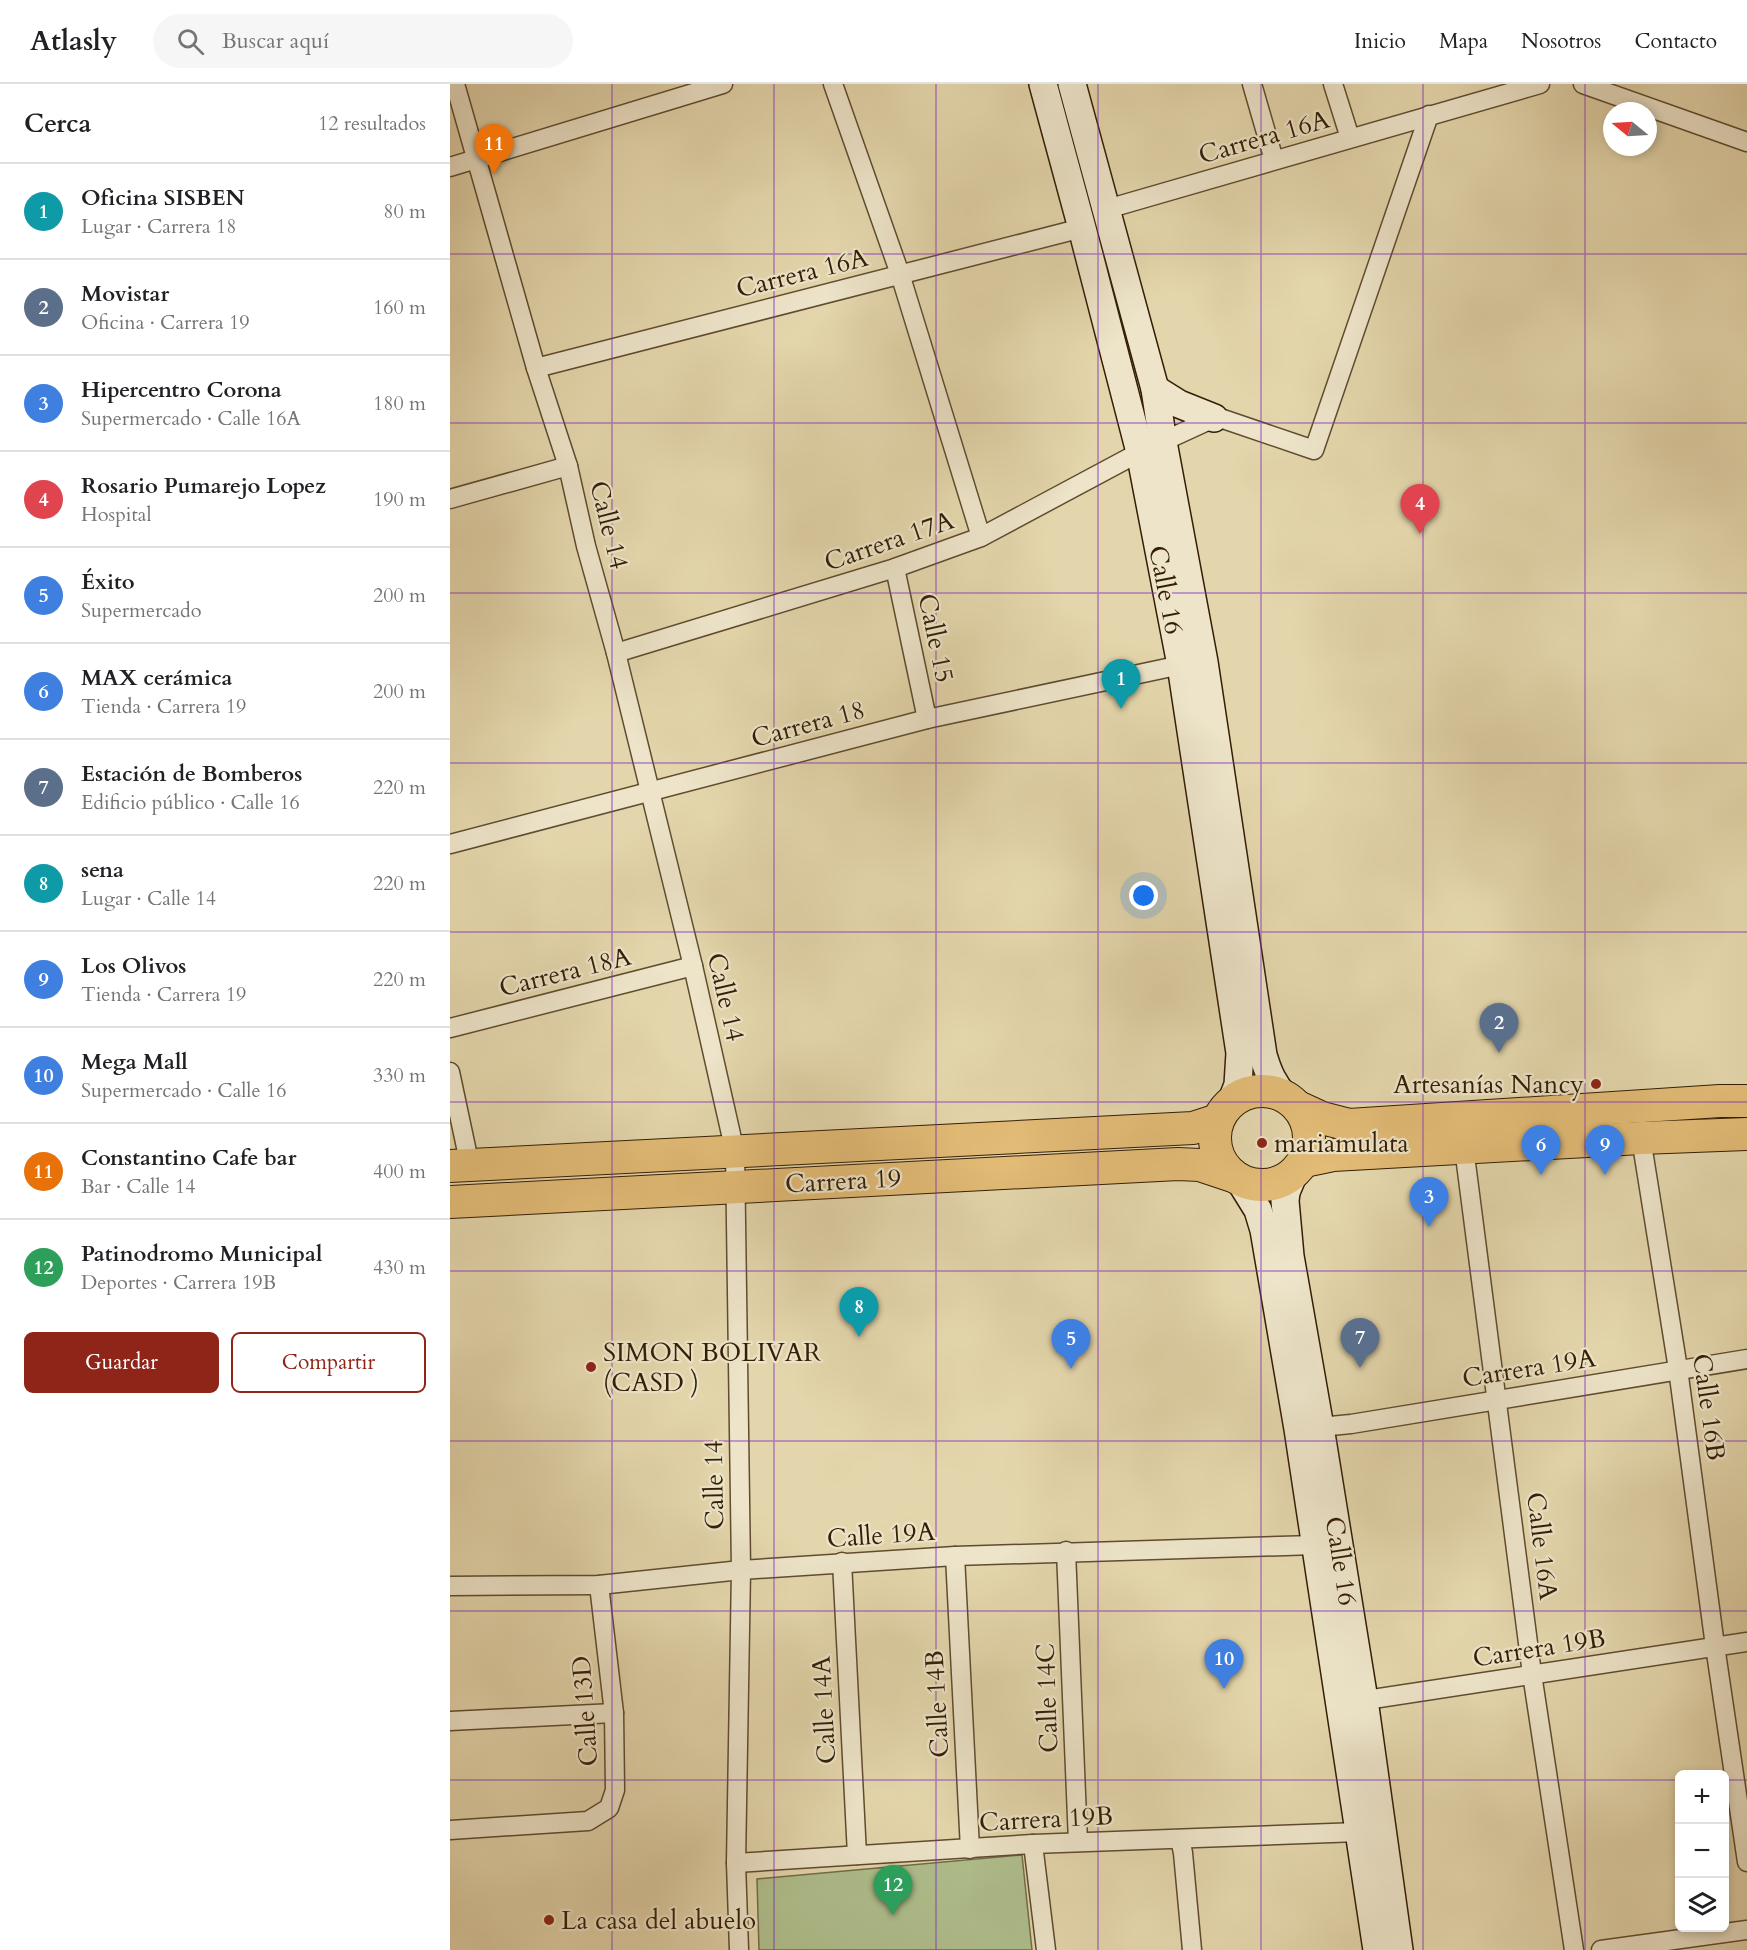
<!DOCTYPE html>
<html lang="es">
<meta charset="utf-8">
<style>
:root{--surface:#fff;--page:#f6f6f6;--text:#202124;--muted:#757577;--line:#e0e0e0;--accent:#8f2418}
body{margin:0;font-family:Cardo,serif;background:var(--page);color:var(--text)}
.controls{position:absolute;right:18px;bottom:18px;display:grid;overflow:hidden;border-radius:9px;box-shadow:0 3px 9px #0003}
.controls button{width:54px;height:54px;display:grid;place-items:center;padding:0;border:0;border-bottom:2px solid var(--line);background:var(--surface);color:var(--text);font:30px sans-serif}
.compass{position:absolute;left:1153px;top:18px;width:54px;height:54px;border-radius:50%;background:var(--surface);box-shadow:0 3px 9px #0003;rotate:288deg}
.you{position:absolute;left:694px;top:812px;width:21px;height:21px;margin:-15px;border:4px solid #fff;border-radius:50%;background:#1a73e8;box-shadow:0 0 0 9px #1a73e833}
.badge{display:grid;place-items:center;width:39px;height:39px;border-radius:50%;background:var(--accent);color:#fff;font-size:20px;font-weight:700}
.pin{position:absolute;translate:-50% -50px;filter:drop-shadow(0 2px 3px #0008)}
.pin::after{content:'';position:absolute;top:32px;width:21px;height:18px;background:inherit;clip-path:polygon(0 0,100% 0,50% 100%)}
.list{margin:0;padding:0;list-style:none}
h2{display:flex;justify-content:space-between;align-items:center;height:78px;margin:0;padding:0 24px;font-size:26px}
h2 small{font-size:20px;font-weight:400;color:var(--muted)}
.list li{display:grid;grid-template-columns:39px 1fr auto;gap:18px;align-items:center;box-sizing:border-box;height:96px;padding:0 24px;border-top:2px solid var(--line)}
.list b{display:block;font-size:22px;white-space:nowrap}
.list p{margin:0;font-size:20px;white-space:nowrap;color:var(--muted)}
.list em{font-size:20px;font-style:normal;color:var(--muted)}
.actions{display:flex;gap:12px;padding:18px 24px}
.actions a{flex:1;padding:14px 0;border:2px solid var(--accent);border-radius:9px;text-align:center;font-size:21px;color:var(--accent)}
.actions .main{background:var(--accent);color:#fff}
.icon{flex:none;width:33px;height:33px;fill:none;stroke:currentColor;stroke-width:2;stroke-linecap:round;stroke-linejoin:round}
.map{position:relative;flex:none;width:1297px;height:1866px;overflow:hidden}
header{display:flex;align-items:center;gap:36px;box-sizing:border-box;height:84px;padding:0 30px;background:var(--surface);border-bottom:2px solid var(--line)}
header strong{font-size:28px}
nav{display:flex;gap:33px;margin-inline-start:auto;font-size:21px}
.search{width:420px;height:54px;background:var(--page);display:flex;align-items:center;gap:15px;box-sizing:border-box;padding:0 21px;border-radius:33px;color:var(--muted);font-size:22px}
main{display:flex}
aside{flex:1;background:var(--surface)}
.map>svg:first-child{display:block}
.green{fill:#afbf8d;stroke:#716e49;stroke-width:1.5}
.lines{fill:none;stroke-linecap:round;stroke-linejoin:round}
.minor-casing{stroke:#5f4c2f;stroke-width:21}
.secondary-casing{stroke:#331e05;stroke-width:30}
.trunk-casing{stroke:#331e05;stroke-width:34}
.minor{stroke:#ede4c9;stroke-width:18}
.secondary{stroke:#ede4c9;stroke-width:27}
.trunk{stroke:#e2bb76;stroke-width:32}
.grid{fill:none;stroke:#7b2cbf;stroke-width:1.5;stroke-opacity:0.55}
.poi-dot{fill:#8f2418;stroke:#ede4c9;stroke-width:2}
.labels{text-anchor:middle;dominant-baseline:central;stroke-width:4.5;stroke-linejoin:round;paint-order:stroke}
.street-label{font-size:26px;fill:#331e05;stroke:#ede4c9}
.poi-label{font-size:26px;fill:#331e05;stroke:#ede4c9;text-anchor:start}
</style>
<header>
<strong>Atlasly</strong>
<div class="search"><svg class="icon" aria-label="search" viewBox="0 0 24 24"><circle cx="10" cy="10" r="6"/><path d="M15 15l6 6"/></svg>Buscar aquí</div>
<nav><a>Inicio</a><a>Mapa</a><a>Nosotros</a><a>Contacto</a></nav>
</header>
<main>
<aside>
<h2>Cerca<small>12 resultados</small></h2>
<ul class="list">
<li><span class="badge" style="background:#0f9aa8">1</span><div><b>Oficina SISBEN</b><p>Lugar · Carrera 18</p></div><em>80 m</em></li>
<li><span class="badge" style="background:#5c6f8a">2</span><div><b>Movistar</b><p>Oficina · Carrera 19</p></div><em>160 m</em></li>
<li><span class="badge" style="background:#3f7fe0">3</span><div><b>Hipercentro Corona</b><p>Supermercado · Calle 16A</p></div><em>180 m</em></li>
<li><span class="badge" style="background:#e0444e">4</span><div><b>Rosario Pumarejo Lopez</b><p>Hospital</p></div><em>190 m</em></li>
<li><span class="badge" style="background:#3f7fe0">5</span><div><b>Éxito</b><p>Supermercado</p></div><em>200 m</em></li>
<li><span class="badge" style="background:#3f7fe0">6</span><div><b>MAX cerámica</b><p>Tienda · Carrera 19</p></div><em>200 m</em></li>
<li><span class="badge" style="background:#5c6f8a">7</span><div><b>Estación de Bomberos</b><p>Edificio público · Calle 16</p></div><em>220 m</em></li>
<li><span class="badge" style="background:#0f9aa8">8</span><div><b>sena</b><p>Lugar · Calle 14</p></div><em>220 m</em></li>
<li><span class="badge" style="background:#3f7fe0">9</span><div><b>Los Olivos</b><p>Tienda · Carrera 19</p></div><em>220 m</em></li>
<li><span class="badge" style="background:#3f7fe0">10</span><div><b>Mega Mall</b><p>Supermercado · Calle 16</p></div><em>330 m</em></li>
<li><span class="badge" style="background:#e8710a">11</span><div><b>Constantino Cafe bar</b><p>Bar · Calle 14</p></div><em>400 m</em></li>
<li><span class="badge" style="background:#2e9e5b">12</span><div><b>Patinodromo Municipal</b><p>Deportes · Carrera 19B</p></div><em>430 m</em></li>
</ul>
<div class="actions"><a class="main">Guardar</a><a>Compartir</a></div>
</aside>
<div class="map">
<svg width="1297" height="1866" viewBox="0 0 1297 1866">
<rect width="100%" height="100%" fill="#e4d6ac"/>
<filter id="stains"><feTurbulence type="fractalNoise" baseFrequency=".00333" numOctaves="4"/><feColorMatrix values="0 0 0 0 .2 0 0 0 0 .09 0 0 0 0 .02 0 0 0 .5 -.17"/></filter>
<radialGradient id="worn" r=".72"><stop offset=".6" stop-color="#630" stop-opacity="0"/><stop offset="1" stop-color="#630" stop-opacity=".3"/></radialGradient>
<polygon class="green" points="572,1771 582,1866 309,1866 307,1795"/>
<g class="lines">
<defs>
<g id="minor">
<polyline points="5,0 86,284 118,382 136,462 166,569 243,882 285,1068 291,1486 286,1779 289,1866"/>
<polyline points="383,0 450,190 531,453"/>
<polyline points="802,0 824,76"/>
<polyline points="883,0 900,54"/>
<polyline points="1133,0 1297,58"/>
<polyline points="0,83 273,0"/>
<polyline points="657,125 1090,0"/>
<polyline points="86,284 632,144"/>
<polyline points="0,415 118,382"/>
<polyline points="445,484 477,635"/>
<polyline points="166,569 445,484 531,453 690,368 764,334 773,335 864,366 979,31"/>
<polyline points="0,760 477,635 731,581"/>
<polyline points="0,944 243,882"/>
<polyline points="0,988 20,1082"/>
<polyline points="1191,1054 1228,1285 1265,1562 1297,1778"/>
<polyline points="1014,1064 1082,1590 1124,1866"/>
<polyline points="870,1343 901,1340 1297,1275"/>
<polyline points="616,1467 628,1758"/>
<polyline points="505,1472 520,1765"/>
<polyline points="392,1478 407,1771"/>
<polyline points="0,1502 149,1501 291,1486 505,1472 865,1461"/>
<polyline points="903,1618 1297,1558"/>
<polyline points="0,1637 164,1629"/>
<polyline points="0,1746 138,1737 159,1724 165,1706 164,1629 149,1501"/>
<polyline points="730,1755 733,1769 742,1866"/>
<polyline points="583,1760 596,1866"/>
<polyline points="286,1779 583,1760 909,1748"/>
<polyline points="1151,1866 1297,1846"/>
</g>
<g id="secondary">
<polyline points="593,0 632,144 690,368 731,581 790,969 788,1001 781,1019"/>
<path d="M622,0L705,305L713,358L754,578L813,971C818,988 823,1000 835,1013"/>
<polyline points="705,305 729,320 764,334"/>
<polyline points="844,1089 836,1108 835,1117 840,1172 870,1343 914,1616 949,1866"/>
<polyline points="790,1097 808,1126 814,1146 848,1345 927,1866"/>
</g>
<g id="trunk">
<circle cx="812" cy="1054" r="47"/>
<polyline points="848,1023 872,1034 899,1041 1270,1017 1297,1017"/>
<polyline points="854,1077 883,1071 1191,1054 1297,1050"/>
<polyline points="0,1082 743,1044 768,1036"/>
<polyline points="0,1118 728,1080 750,1081 783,1092"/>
</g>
</defs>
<use href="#minor" class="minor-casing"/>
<use href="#secondary" class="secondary-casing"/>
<use href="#trunk" class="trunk-casing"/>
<use href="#minor" class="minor"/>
<use href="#secondary" class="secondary"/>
<use href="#trunk" class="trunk"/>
</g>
<path class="grid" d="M162,0V1866M324,0V1866M486,0V1866M648,0V1866M811,0V1866M973,0V1866M1135,0V1866M0,170H1297M0,339H1297M0,509H1297M0,679H1297M0,848H1297M0,1018H1297M0,1187H1297M0,1357H1297M0,1527H1297M0,1696H1230M1274,1696H1297"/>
<g class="poi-dot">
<circle cx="1146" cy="1000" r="6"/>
<circle cx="812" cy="1059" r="6"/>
<circle cx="141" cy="1283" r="6"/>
<circle cx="99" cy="1836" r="6"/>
</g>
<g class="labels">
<g class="street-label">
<text transform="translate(814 53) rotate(-16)">Carrera 16A</text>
<text transform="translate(352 189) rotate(-14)">Carrera 16A</text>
<text transform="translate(159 441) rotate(76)">Calle 14</text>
<text transform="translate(439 457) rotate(-19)">Carrera 17A</text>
<text transform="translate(716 506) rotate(79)">Calle 16</text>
<text transform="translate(486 554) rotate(78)">Calle 15</text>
<text transform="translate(358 640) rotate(-15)">Carrera 18</text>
<text transform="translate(115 888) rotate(-14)">Carrera 18A</text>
<text transform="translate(276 913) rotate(77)">Calle 14</text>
<text transform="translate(393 1097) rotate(-3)">Carrera 19</text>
<text transform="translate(1079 1284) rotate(-9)">Carrera 19A</text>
<text transform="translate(1259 1323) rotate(82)">Calle 16B</text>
<text transform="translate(264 1401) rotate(-91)">Calle 14</text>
<text transform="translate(431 1451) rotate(-4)">Calle 19A</text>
<text transform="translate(1092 1462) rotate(83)">Calle 16A</text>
<text transform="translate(891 1477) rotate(81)">Calle 16</text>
<text transform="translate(1089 1564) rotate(-9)">Carrera 19B</text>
<text transform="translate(597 1614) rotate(-92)">Calle 14C</text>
<text transform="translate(487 1620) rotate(-93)">Calle 14B</text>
<text transform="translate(374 1626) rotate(-93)">Calle 14A</text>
<text transform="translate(135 1627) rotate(-94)">Calle 13D</text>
<text transform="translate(596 1735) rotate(-3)">Carrera 19B</text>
</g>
<g class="poi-label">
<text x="1134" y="1000" text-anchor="end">Artesanías Nancy</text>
<text x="824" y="1059">mariamulata</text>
<text x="153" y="1268">SIMON BOLIVAR<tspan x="153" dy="30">(CASD )</tspan></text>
<text x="111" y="1836">La casa del abuelo</text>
</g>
</g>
<rect width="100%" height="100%" filter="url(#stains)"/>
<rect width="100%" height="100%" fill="url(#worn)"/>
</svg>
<div class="controls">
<button>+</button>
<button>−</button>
<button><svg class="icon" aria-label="layers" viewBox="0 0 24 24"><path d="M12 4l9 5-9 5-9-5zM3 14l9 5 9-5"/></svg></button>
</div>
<svg class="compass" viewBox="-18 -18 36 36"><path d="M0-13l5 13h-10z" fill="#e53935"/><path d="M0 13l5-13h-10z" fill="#757577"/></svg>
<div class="you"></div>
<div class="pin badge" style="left:671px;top:625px;background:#0f9aa8">1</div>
<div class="pin badge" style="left:1049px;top:969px;background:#5c6f8a">2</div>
<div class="pin badge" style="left:979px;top:1143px;background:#3f7fe0">3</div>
<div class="pin badge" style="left:970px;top:450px;background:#e0444e">4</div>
<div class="pin badge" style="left:621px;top:1285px;background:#3f7fe0">5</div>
<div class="pin badge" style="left:1091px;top:1091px;background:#3f7fe0">6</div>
<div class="pin badge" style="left:910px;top:1284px;background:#5c6f8a">7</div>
<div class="pin badge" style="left:409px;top:1253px;background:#0f9aa8">8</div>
<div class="pin badge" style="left:1155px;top:1091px;background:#3f7fe0">9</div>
<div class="pin badge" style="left:774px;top:1605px;background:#3f7fe0">10</div>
<div class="pin badge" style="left:44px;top:90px;background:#e8710a">11</div>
<div class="pin badge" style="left:443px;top:1831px;background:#2e9e5b">12</div>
</div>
</main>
